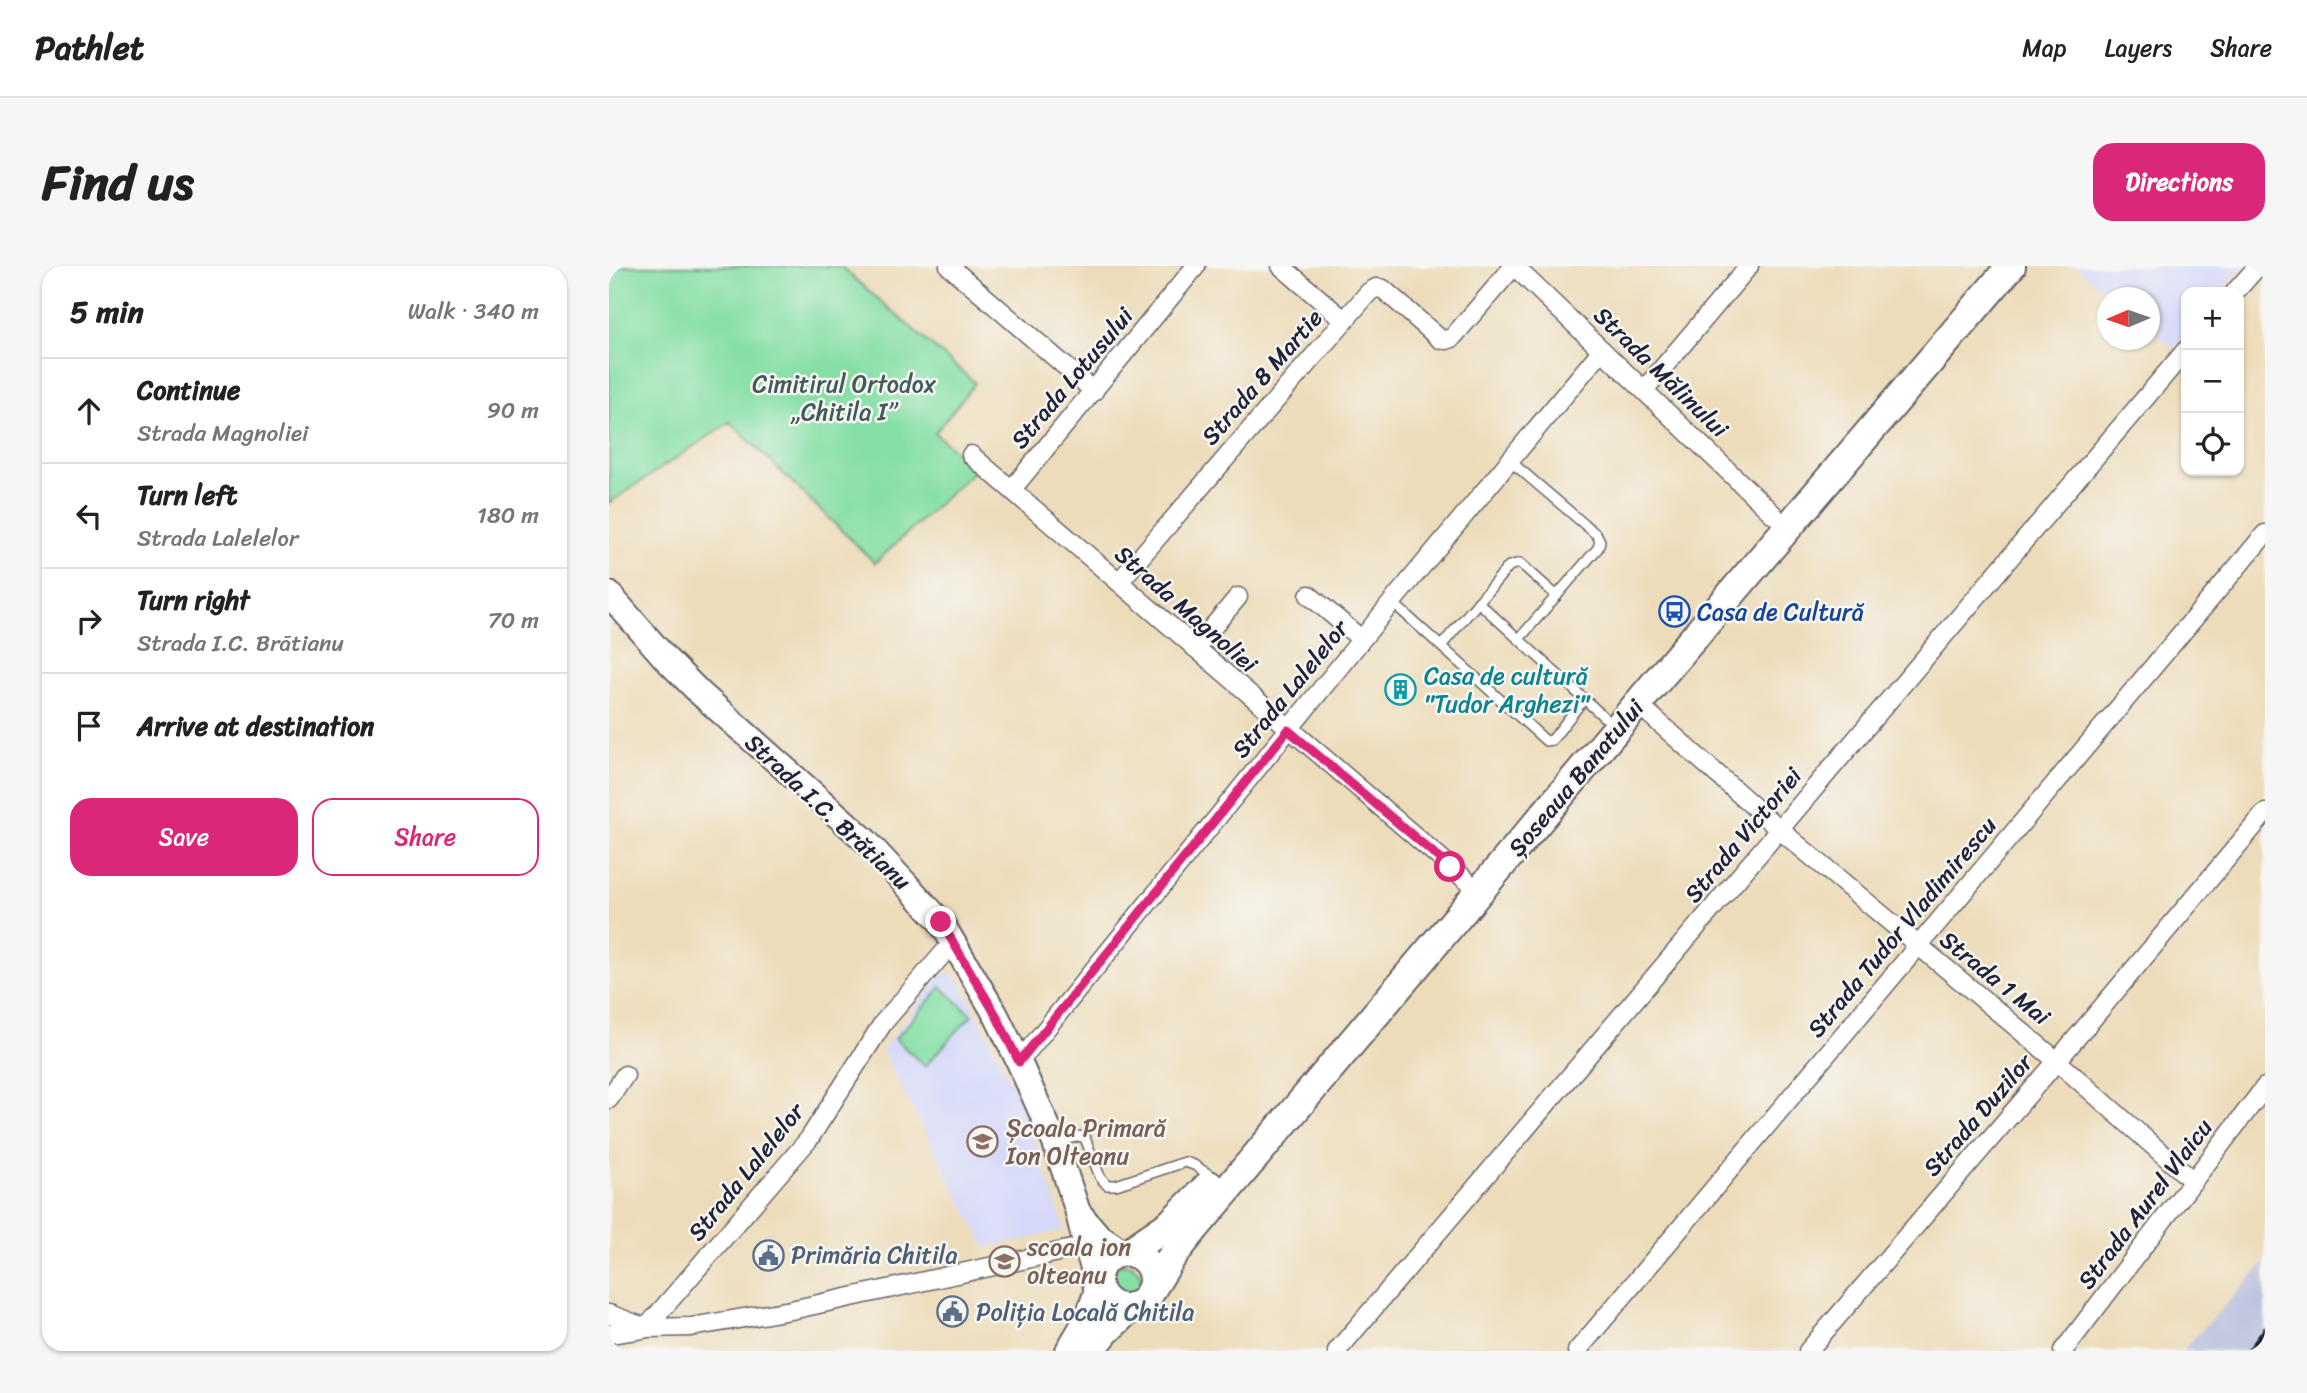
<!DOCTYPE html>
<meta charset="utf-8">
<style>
:root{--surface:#fff;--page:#f6f6f6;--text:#222;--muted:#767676;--line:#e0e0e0;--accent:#db2777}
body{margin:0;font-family:Sriracha,sans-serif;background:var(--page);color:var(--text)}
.controls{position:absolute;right:21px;top:21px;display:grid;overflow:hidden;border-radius:14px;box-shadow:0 2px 5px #0004}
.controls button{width:63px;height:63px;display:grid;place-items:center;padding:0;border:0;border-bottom:2px solid var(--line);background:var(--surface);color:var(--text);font:35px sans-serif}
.compass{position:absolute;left:1488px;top:21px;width:63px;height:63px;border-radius:50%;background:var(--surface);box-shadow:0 2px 5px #0004;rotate:268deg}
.stop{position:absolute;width:21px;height:21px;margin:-16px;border:5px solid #db2777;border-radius:50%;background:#fff}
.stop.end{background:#db2777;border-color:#fff;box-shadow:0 2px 7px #0008}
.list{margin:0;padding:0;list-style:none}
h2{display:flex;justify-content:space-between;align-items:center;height:91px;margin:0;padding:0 28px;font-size:30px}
h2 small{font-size:23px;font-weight:400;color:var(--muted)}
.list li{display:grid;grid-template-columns:46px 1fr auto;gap:21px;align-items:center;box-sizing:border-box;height:105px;padding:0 28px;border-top:2px solid var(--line)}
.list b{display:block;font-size:26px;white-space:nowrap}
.list p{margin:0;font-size:23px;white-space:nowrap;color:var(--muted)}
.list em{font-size:23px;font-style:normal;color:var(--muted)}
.actions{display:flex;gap:14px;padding:21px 28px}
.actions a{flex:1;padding:16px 0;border:2px solid var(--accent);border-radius:21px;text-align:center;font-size:24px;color:var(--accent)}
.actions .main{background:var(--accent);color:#fff}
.icon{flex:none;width:38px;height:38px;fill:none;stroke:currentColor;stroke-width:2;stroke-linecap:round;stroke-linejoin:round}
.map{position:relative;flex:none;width:1656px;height:1085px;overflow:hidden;border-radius:21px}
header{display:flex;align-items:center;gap:42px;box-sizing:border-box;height:98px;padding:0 35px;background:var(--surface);border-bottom:2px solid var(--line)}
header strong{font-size:33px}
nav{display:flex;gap:38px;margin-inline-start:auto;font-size:24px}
.intro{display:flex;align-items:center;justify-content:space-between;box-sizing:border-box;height:168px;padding:0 42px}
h1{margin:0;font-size:49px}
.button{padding:18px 32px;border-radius:21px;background:var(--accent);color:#fff;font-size:24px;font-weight:700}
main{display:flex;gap:42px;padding:0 42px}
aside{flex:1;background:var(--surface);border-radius:21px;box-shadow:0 2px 5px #0004}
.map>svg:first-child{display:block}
.built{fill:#d4d8f9}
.industrial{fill:#bdc3de}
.green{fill:#85dfa4;stroke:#548070;stroke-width:2}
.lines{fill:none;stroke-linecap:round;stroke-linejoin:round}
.lane-casing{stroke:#696367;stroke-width:12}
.street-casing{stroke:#696367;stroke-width:21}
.secondary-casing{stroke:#696367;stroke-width:28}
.primary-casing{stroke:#696367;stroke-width:32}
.lane{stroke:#fff;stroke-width:9}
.street{stroke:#fff;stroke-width:18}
.secondary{stroke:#fff;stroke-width:24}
.primary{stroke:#fff;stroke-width:28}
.rail{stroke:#22223b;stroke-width:4.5}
.route{stroke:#db2777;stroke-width:9}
.labels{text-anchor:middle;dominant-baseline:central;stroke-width:5;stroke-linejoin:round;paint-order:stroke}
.street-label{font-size:24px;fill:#22223b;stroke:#f6f6f2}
.park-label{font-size:24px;fill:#405b5a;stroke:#f6f6f2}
.transit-label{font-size:24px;fill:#164399;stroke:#f6f6f2;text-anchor:start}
.culture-label{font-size:24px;fill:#0d838f;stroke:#f6f6f2;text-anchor:start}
.education-label{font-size:24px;fill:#785e54;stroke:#f6f6f2;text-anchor:start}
.service-label{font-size:24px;fill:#4e5e75;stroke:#f6f6f2;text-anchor:start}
</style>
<header>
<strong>Pathlet</strong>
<nav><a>Map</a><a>Layers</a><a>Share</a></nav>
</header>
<div class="intro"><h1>Find us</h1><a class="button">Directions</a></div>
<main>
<aside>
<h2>5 min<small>Walk · 340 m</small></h2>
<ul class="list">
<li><svg class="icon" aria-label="ahead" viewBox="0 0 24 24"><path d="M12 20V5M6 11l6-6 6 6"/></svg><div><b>Continue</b><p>Strada Magnoliei</p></div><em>90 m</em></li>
<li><svg class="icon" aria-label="left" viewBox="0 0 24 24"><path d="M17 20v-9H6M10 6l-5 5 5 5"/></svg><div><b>Turn left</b><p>Strada Lalelelor</p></div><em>180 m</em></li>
<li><svg class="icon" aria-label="right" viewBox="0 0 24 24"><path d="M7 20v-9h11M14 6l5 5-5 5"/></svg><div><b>Turn right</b><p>Strada I.C. Brătianu</p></div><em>70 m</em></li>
<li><svg class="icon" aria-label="arrive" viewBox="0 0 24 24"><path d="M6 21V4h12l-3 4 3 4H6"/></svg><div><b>Arrive at destination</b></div></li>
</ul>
<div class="actions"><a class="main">Save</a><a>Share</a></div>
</aside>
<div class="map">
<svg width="1656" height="1085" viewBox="0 0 1656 1085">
<rect width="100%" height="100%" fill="#f6f6f2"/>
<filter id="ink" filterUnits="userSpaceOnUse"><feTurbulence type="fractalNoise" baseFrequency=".0143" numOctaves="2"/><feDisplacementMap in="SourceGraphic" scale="14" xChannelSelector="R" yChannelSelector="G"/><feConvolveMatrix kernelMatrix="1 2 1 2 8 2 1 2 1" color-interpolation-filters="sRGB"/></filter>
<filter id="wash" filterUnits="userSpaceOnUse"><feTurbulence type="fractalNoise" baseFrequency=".00686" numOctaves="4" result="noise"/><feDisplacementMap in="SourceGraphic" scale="28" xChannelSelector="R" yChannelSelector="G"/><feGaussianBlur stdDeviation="1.57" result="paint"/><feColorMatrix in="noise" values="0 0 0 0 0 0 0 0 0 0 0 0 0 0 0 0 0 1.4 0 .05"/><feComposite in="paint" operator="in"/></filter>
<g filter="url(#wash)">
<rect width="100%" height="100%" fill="#eddcb9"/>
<g class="built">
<polygon points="1466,0 1634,0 1611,26 1577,26 1577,67 1564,82 1541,62 1540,32 1504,31"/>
<polygon points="345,708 366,744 416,844 456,964 377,982 273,784 331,710"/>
</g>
<polygon class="industrial" points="1656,997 1656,1085 1573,1085"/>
<g class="green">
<polygon points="0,0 231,0 366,117 326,167 367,203 266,297 121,156 0,237"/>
<polygon points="332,721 363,749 316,800 286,773"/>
<circle cx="516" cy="1014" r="16"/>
</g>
</g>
<g filter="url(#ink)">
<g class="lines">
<defs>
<g id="lane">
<polyline points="900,194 988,269 991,275 989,282 910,373"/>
<polyline points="783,336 937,475 943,474 975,433"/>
<polyline points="869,336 995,451"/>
<polyline points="832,380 900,300 911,297 948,330"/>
<polyline points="449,876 470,870 476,872 491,911 498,919 507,919 576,896 585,899 604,911"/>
</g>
<g id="street">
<polyline points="340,0 485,125"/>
<polyline points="672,0 735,54"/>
<polyline points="905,0 1165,249"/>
<polyline points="1626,26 1649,0"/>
<polyline points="1035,124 1140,0"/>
<polyline points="362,189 857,614"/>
<polyline points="403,223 587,0"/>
<polyline points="510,316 760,26 767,22 774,23 831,73 837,74 843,72 905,0"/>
<polyline points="700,329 752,373"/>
<polyline points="586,382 629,331"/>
<polyline points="1029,438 1171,564 1448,795 1584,915"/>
<polyline points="410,796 783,336 993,84"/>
<polyline points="0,833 16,809"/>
<polyline points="0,1048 37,1062 82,1061 182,1044 477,980"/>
<polyline points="37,1062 200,873 274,757 345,675"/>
<polyline points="0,1068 34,1063"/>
<polyline points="728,1085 1577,84"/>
<polyline points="968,1085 1656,268"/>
<polyline points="1199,1085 1448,795 1656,547"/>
<polyline points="1454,1085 1656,821"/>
</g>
<g id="secondary">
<polyline points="0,328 57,393 92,428 257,575 332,656 387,749 410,796 446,877 468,943 477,980 488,1014"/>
<polyline points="470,947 489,969 514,986"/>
</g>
<g id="primary">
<polyline points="520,986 561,958 600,919"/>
<circle cx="516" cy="1014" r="28"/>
<polyline points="539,1029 562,992 587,961 1047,416 1402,0"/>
<polyline points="461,1085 480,1053 490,1025"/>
<polyline points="481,1085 496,1066 522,1041"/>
</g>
</defs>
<use href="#lane" class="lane-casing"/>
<use href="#street" class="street-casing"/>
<use href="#secondary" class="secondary-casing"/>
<use href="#primary" class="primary-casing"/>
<use href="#lane" class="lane"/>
<use href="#street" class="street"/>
<use href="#secondary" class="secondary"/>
<use href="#primary" class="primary"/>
<polyline class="rail" points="1640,1085 1656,1063"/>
</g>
</g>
<g class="lines" filter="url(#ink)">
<polyline class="route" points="332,656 387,749 410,796 679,464 841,601"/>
</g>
<defs>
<symbol id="bus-ring" viewBox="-11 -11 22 22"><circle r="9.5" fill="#f6f6f2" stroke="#1a4fb4" stroke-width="1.5"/><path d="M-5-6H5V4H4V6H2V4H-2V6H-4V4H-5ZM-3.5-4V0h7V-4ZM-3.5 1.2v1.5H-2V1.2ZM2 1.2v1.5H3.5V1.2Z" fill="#1a4fb4"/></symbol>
<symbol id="building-ring" viewBox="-11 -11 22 22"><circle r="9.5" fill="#f6f6f2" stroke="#0f9aa8" stroke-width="1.5"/><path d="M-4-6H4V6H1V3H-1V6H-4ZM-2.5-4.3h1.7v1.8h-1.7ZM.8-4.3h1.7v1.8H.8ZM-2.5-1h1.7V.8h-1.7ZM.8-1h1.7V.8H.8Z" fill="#0f9aa8"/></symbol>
<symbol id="school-ring" viewBox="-11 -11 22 22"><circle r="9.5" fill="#f6f6f2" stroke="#8d6e63" stroke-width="1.5"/><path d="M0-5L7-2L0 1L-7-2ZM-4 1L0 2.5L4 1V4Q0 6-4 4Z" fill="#8d6e63"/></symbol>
<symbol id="civic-ring" viewBox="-11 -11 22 22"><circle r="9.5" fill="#f6f6f2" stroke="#5c6f8a" stroke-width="1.5"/><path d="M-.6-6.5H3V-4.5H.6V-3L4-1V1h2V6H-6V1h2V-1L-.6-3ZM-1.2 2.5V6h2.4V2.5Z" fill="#5c6f8a"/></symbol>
</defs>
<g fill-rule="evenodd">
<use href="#bus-ring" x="1048" y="328" width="35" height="35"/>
<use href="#building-ring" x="774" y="406" width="35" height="35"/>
<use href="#school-ring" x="356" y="858" width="35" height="35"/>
<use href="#civic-ring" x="142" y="972" width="35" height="35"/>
<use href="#school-ring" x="378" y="978" width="35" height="35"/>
<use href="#civic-ring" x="326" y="1028" width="35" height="35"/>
</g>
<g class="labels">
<g class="street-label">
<text transform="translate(1052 106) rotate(44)">Strada Mălinului</text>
<text transform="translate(653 111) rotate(-49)">Strada 8 Martie</text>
<text transform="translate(463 112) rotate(-50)">Strada Lotusului</text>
<text transform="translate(577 343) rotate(41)">Strada Magnoliei</text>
<text transform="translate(681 423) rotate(-51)">Strada Lalelelor</text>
<text transform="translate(967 512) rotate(-50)">Șoseaua Banatului</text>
<text transform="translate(219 546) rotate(43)">Strada I.C. Brătianu</text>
<text transform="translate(1134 569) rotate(-50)">Strada Victoriei</text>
<text transform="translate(1293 661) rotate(-50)">Strada Tudor Vladimirescu</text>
<text transform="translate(1386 712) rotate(39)">Strada 1 Mai</text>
<text transform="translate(1369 849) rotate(-49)">Strada Duzilor</text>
<text transform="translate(137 906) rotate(-51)">Strada Lalelelor</text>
<text transform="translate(1536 938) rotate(-53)">Strada Aurel Vlaicu</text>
</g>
<g class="park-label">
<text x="235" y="118">Cimitirul Ortodox<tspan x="235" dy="28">„Chitila I”</tspan></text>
</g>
<g class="transit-label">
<text x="1088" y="346">Casa de Cultură</text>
</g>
<g class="culture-label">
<text x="815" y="410">Casa de cultură<tspan x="815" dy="28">"Tudor Arghezi"</tspan></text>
</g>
<g class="education-label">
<text x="397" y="862">Școala Primară<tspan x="397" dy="28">Ion Olteanu</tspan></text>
<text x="418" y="981">scoala ion<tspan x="418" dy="28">olteanu</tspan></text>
</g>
<g class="service-label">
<text x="182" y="989">Primăria Chitila</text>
<text x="367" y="1046">Poliția Locală Chitila</text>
</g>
</g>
</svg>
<div class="controls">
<button>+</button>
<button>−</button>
<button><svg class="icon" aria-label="locate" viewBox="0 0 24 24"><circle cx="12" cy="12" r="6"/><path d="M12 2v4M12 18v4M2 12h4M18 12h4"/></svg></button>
</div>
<svg class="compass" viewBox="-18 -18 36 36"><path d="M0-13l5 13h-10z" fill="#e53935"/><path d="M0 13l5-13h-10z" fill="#767676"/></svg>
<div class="stop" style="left:841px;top:601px"></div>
<div class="stop end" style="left:332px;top:656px"></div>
</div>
</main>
